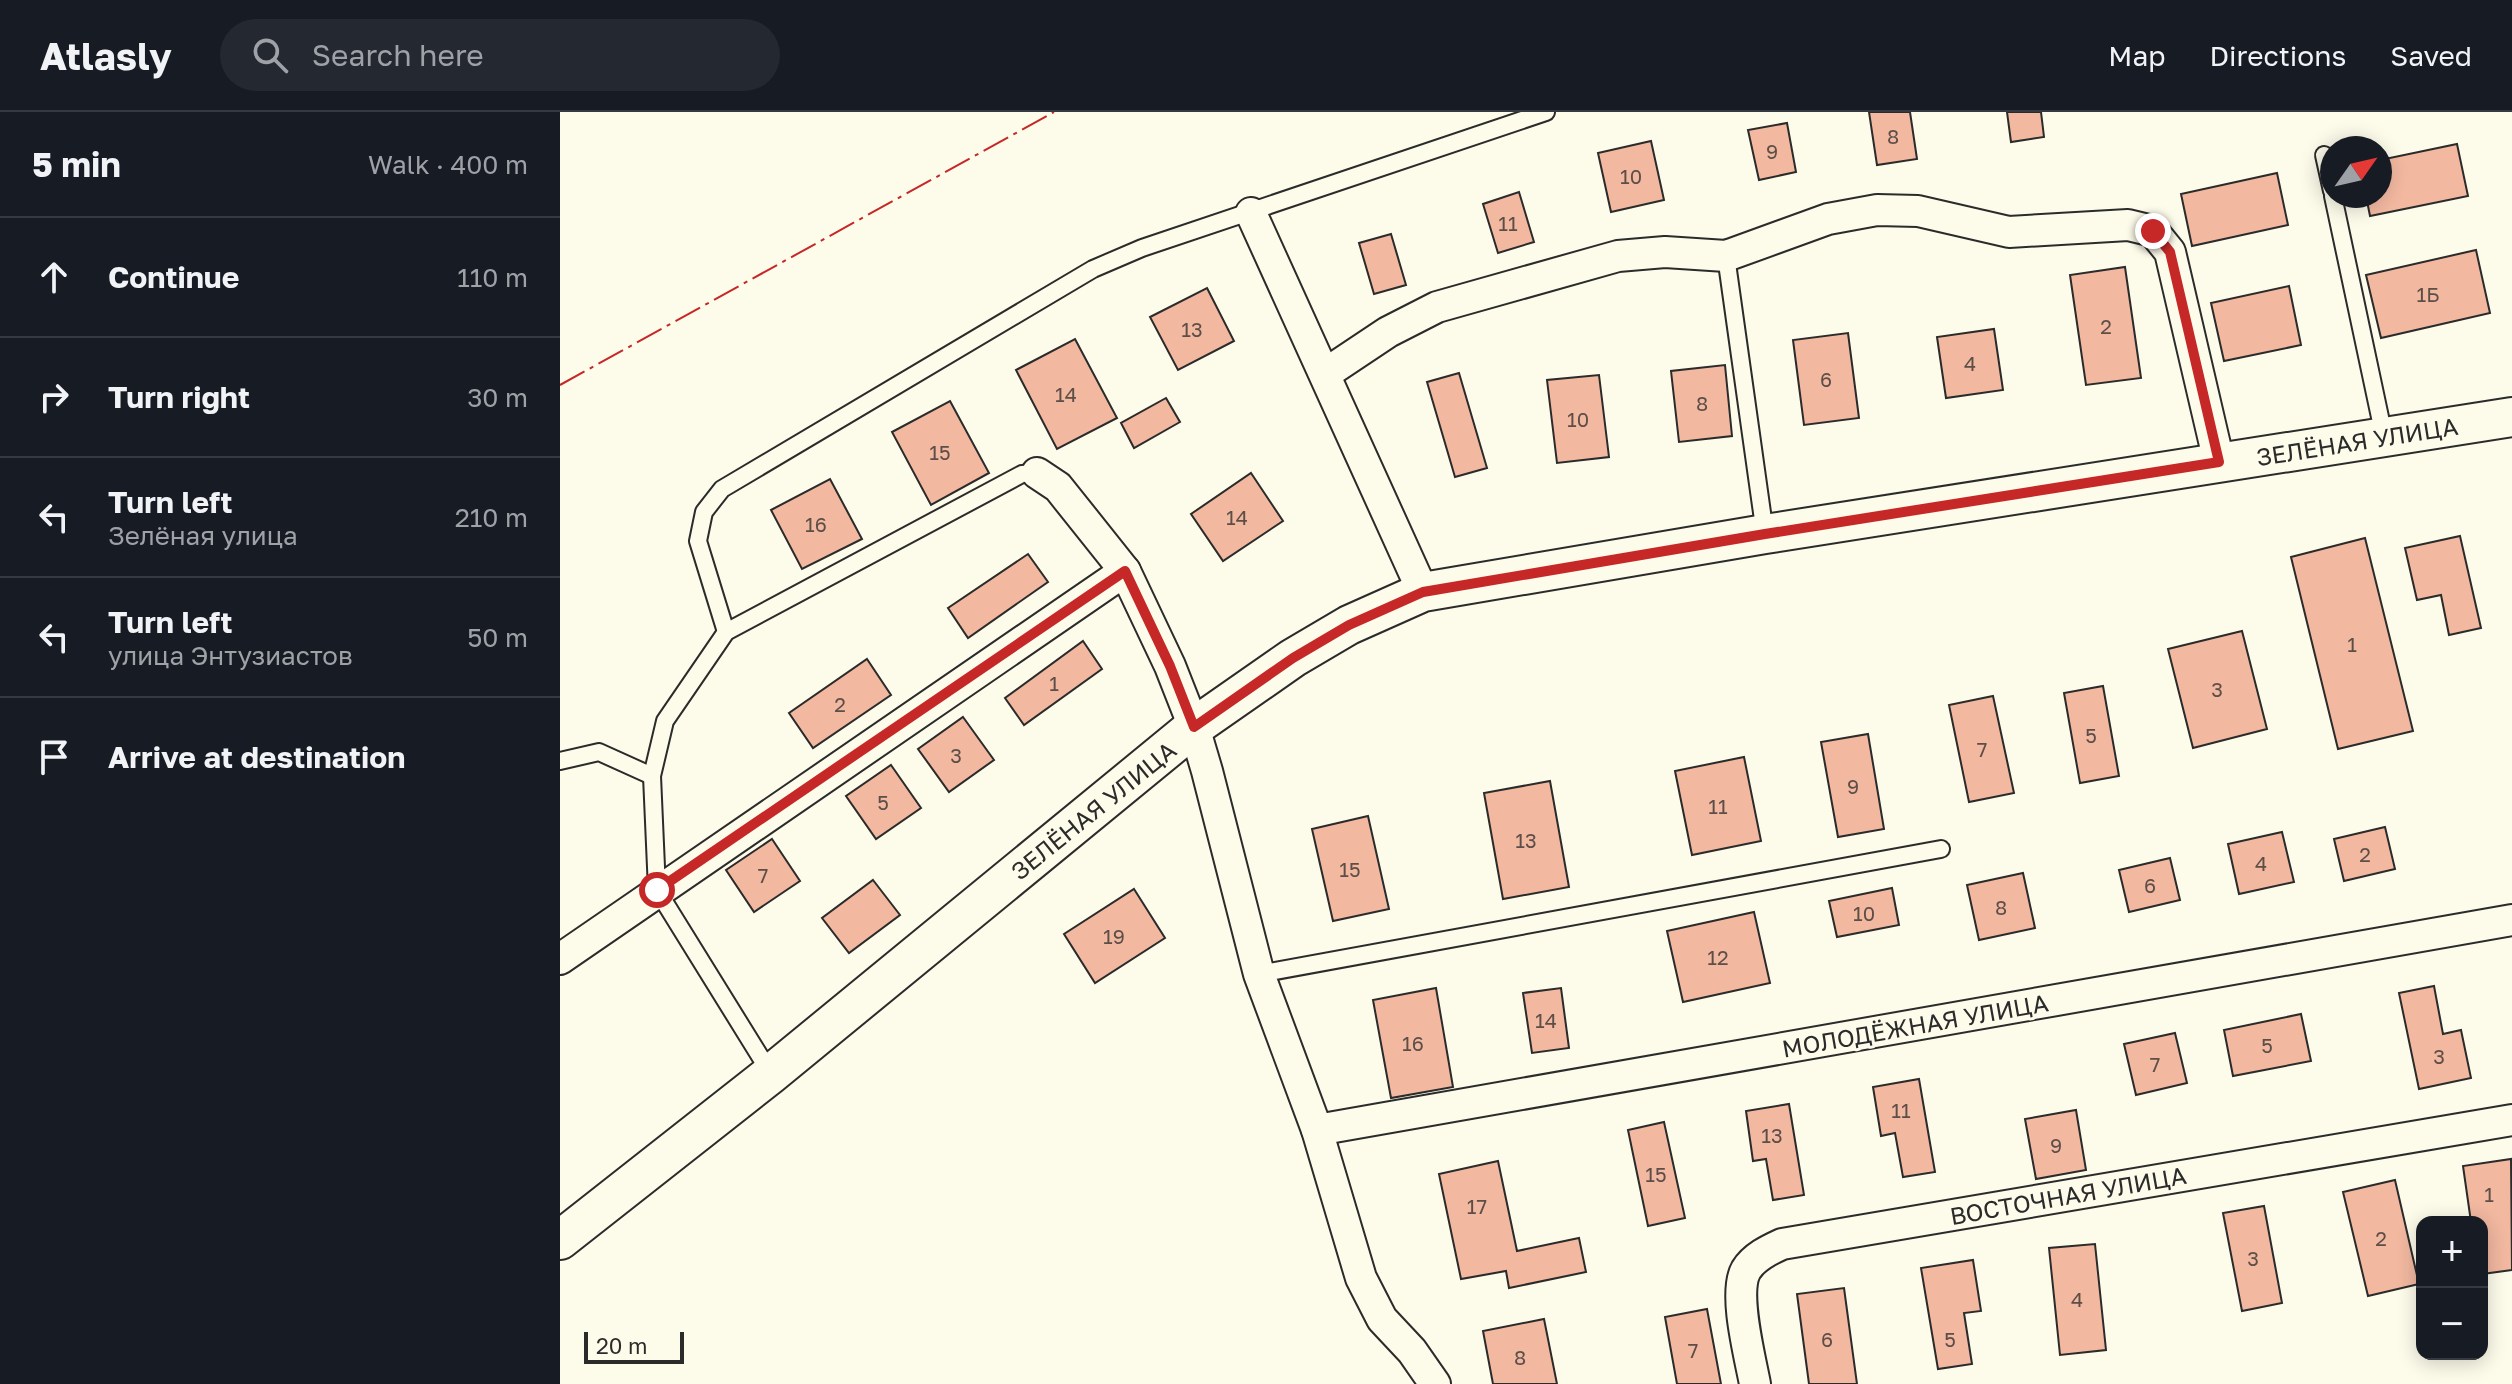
<!DOCTYPE html>
<meta charset="utf-8">
<style>
:root{--surface:#171b24;--page:#242831;--text:#f1f3f6;--muted:#9ea1a6;--line:#363941}
body{margin:0;font-family:"Golos Text",sans-serif;background:var(--page);color:var(--text)}
.controls{position:absolute;right:24px;bottom:24px;display:grid;overflow:hidden;border-radius:16px;box-shadow:0 4px 20px #0003}
.controls button{width:72px;height:72px;display:grid;place-items:center;padding:0;border:0;border-bottom:2px solid var(--line);background:var(--surface);color:var(--text);font:40px sans-serif}
.compass{position:absolute;left:1760px;top:24px;width:72px;height:72px;border-radius:50%;background:var(--surface);box-shadow:0 4px 20px #0003;rotate:56deg}
.scale{position:absolute;left:24px;bottom:20px;width:100px;box-sizing:border-box;padding-left:8px;border:4px solid #2b2b2b;border-top:0;font-size:22px;line-height:28px;white-space:nowrap;color:#2b2b2b;-webkit-text-stroke:6px #fdfbea;paint-order:stroke}
.stop{position:absolute;width:24px;height:24px;margin:-18px;border:6px solid #c62828;border-radius:50%;background:#fff}
.stop.end{background:#c62828;border-color:#fff;box-shadow:0 2px 8px #0008}
.list{margin:0;padding:0;list-style:none}
h2{display:flex;justify-content:space-between;align-items:center;height:104px;margin:0;padding:0 32px;font-size:34px}
h2 small{font-size:26px;font-weight:400;color:var(--muted)}
.list li{display:grid;grid-template-columns:52px 1fr auto;gap:24px;align-items:center;box-sizing:border-box;height:120px;padding:0 32px;border-top:2px solid var(--line)}
.list b{display:block;font-size:30px;white-space:nowrap}
.list p{margin:0;font-size:26px;white-space:nowrap;color:var(--muted)}
.list em{font-size:26px;font-style:normal;color:var(--muted)}
.icon{flex:none;width:44px;height:44px;fill:none;stroke:currentColor;stroke-width:2;stroke-linecap:round;stroke-linejoin:round}
.map{position:relative;flex:none;width:1952px;height:1272px;overflow:hidden}
header{display:flex;align-items:center;gap:48px;box-sizing:border-box;height:112px;padding:0 40px;background:var(--surface);border-bottom:2px solid var(--line)}
header strong{font-size:38px}
nav{display:flex;gap:44px;margin-inline-start:auto;font-size:28px}
.search{width:560px;height:72px;background:var(--page);display:flex;align-items:center;gap:20px;box-sizing:border-box;padding:0 28px;border-radius:44px;color:var(--muted);font-size:30px}
main{display:flex}
aside{flex:1;background:var(--surface)}
.map>svg:first-child{display:block}
.building{fill:#f2b8a0;stroke:#2b2b2b;stroke-width:2}
.lines{fill:none;stroke-linecap:round;stroke-linejoin:round}
.service-casing{stroke:#2b2b2b;stroke-width:20}
.minor-casing{stroke:#2b2b2b;stroke-width:34}
.tertiary-casing{stroke:#2b2b2b;stroke-width:42}
.service{stroke:#fdfbea;stroke-width:16}
.minor{stroke:#fdfbea;stroke-width:30}
.tertiary{stroke:#fdfbea;stroke-width:38}
.power{stroke:#c62828;stroke-width:2;stroke-dasharray:28 6 4 6;stroke-linecap:butt}
.route{stroke:#c62828;stroke-width:10}
.labels{text-anchor:middle;dominant-baseline:central;stroke-width:6;stroke-linejoin:round;paint-order:stroke}
.number-label{font-size:20px;fill:#5d4e48}
.street-label{font-size:24px;fill:#2b2b2b;stroke:#fdfbea}
</style>
<header>
<strong>Atlasly</strong>
<div class="search"><svg class="icon" aria-label="search" viewBox="0 0 24 24"><circle cx="10" cy="10" r="6"/><path d="M15 15l6 6"/></svg>Search here</div>
<nav><a>Map</a><a>Directions</a><a>Saved</a></nav>
</header>
<main>
<aside>
<h2>5 min<small>Walk · 400 m</small></h2>
<ul class="list">
<li><svg class="icon" aria-label="ahead" viewBox="0 0 24 24"><path d="M12 20V5M6 11l6-6 6 6"/></svg><div><b>Continue</b></div><em>110 m</em></li>
<li><svg class="icon" aria-label="right" viewBox="0 0 24 24"><path d="M7 20v-9h11M14 6l5 5-5 5"/></svg><div><b>Turn right</b></div><em>30 m</em></li>
<li><svg class="icon" aria-label="left" viewBox="0 0 24 24"><path d="M17 20v-9H6M10 6l-5 5 5 5"/></svg><div><b>Turn left</b><p>Зелёная улица</p></div><em>210 m</em></li>
<li><svg class="icon" aria-label="left" viewBox="0 0 24 24"><path d="M17 20v-9H6M10 6l-5 5 5 5"/></svg><div><b>Turn left</b><p>улица Энтузиастов</p></div><em>50 m</em></li>
<li><svg class="icon" aria-label="arrive" viewBox="0 0 24 24"><path d="M6 21V4h12l-3 4 3 4H6"/></svg><div><b>Arrive at destination</b></div></li>
</ul>
</aside>
<div class="map">
<svg width="1952" height="1272" viewBox="0 0 1952 1272">
<rect width="100%" height="100%" fill="#fdfbea"/>
<g class="building">
<polygon points="1309,0 1350,0 1357,47 1317,53"/>
<polygon points="1447,0 1481,0 1484,25 1451,30"/>
<polygon points="1227,11 1236,60 1199,68 1188,18"/>
<polygon points="1091,29 1104,88 1051,100 1038,41"/>
<polygon points="1897,32 1908,84 1810,104 1806,84 1820,84 1820,48"/>
<polygon points="1717,61 1728,113 1632,134 1621,82"/>
<polygon points="959,80 974,130 938,141 923,92"/>
<polygon points="831,122 846,173 814,182 799,131"/>
<polygon points="1916,138 1930,201 1821,226 1806,163"/>
<polygon points="1565,155 1581,266 1526,273 1510,163"/>
<polygon points="1729,174 1741,233 1664,249 1651,191"/>
<polygon points="647,176 674,229 618,258 590,205"/>
<polygon points="1434,217 1443,278 1386,286 1377,225"/>
<polygon points="1288,221 1299,306 1244,313 1233,228"/>
<polygon points="515,227 557,306 497,337 456,258"/>
<polygon points="1165,253 1172,324 1119,330 1111,259"/>
<polygon points="899,261 927,356 895,365 867,270"/>
<polygon points="1039,263 1049,345 997,351 987,268"/>
<polygon points="606,286 620,310 574,336 561,311"/>
<polygon points="390,289 429,361 371,393 332,320"/>
<polygon points="691,361 723,409 663,449 631,402"/>
<polygon points="270,367 302,427 242,457 211,398"/>
<polygon points="1900,424 1921,516 1889,523 1881,483 1857,488 1845,436"/>
<polygon points="1805,426 1853,619 1778,637 1731,445"/>
<polygon points="468,442 488,470 408,526 388,496"/>
<polygon points="1682,519 1707,617 1633,636 1608,537"/>
<polygon points="523,529 542,557 464,613 445,586"/>
<polygon points="307,547 331,583 253,636 229,601"/>
<polygon points="1543,574 1559,664 1520,671 1504,581"/>
<polygon points="1433,584 1454,681 1409,690 1389,593"/>
<polygon points="403,605 434,648 389,680 358,637"/>
<polygon points="1308,622 1324,717 1278,725 1261,630"/>
<polygon points="1184,645 1201,729 1132,743 1115,659"/>
<polygon points="331,653 361,696 316,727 286,684"/>
<polygon points="990,669 1009,775 943,787 924,681"/>
<polygon points="808,704 829,797 773,809 752,717"/>
<polygon points="1825,715 1835,757 1784,769 1774,727"/>
<polygon points="1722,720 1734,770 1679,782 1668,732"/>
<polygon points="212,727 240,769 194,800 166,758"/>
<polygon points="1610,746 1620,788 1569,800 1559,758"/>
<polygon points="1463,761 1475,816 1419,828 1407,773"/>
<polygon points="313,768 340,803 289,841 262,806"/>
<polygon points="1332,776 1339,813 1277,825 1269,789"/>
<polygon points="574,777 605,826 535,871 504,822"/>
<polygon points="1194,800 1210,871 1123,890 1107,819"/>
<polygon points="1874,874 1883,922 1901,918 1911,966 1859,977 1839,881"/>
<polygon points="876,876 893,975 831,986 813,888"/>
<polygon points="1001,876 1009,936 972,941 963,881"/>
<polygon points="1741,902 1751,949 1673,964 1664,918"/>
<polygon points="1615,921 1627,971 1576,983 1564,932"/>
<polygon points="1359,967 1375,1060 1343,1065 1335,1021 1321,1024 1313,975"/>
<polygon points="1229,992 1244,1083 1213,1088 1206,1047 1193,1049 1186,999"/>
<polygon points="1516,998 1526,1058 1476,1067 1465,1007"/>
<polygon points="1104,1010 1125,1106 1088,1114 1068,1018"/>
<polygon points="1951,1047 1952,1158 1922,1162 1922,1110 1911,1110 1903,1054"/>
<polygon points="938,1049 957,1139 1019,1126 1026,1160 949,1176 946,1159 901,1167 879,1062"/>
<polygon points="1835,1068 1859,1172 1808,1184 1783,1080"/>
<polygon points="1704,1094 1722,1191 1682,1199 1663,1101"/>
<polygon points="1535,1132 1546,1238 1500,1243 1489,1136"/>
<polygon points="1413,1148 1421,1199 1404,1201 1412,1252 1378,1257 1361,1156"/>
<polygon points="1284,1176 1297,1272 1249,1272 1237,1182"/>
<polygon points="1147,1197 1161,1272 1117,1272 1105,1205"/>
<polygon points="984,1207 997,1272 933,1272 923,1219"/>
</g>
<g class="lines">
<defs>
<g id="service">
<polyline points="1764,43 1772,79"/>
<polyline points="1773,84 1824,324"/>
<polyline points="1166,144 1205,422"/>
<polyline points="166,520 138,429 144,400 162,377 533,157 582,136 986,0"/>
<polyline points="0,649 39,640 92,664"/>
<polyline points="699,862 1381,737"/>
<polyline points="211,962 97,778 92,664 105,609 166,520 462,362 477,361"/>
</g>
<g id="minor">
<polyline points="691,101 863,480"/>
<polyline points="765,262 828,220 877,195 1058,144 1105,140 1166,144 1268,107 1317,98 1358,99 1449,120 1568,113 1593,119 1610,140 1659,350"/>
<polyline points="477,361 498,375 565,459 610,554 634,615 647,659 699,862 757,1018 801,1166 822,1207 852,1239 875,1272"/>
<polyline points="0,847 565,459"/>
<polyline points="757,1018 1952,808"/>
<path d="M1195,1272C1190,1245 1173,1181 1186,1158C1194,1145 1209,1138 1222,1132L1952,1008"/>
</g>
<polyline id="tertiary" points="0,1128 211,962 634,615 733,546 789,513 863,480 1205,422 1952,305"/>
</defs>
<use href="#service" class="service-casing"/>
<use href="#minor" class="minor-casing"/>
<use href="#tertiary" class="tertiary-casing"/>
<use href="#service" class="service"/>
<use href="#minor" class="minor"/>
<use href="#tertiary" class="tertiary"/>
<polyline class="power" points="0,273 494,0"/>
</g>
<g class="lines">
<polyline class="route" points="97,778 565,459 610,554 634,615 733,546 789,513 863,480 1205,422 1659,350 1610,140 1593,119"/>
</g>
<g class="labels">
<g class="number-label">
<text x="1333" y="24">8</text>
<text x="1212" y="39">9</text>
<text x="1071" y="64">10</text>
<text x="948" y="111">11</text>
<text x="1868" y="182">1Б</text>
<text x="1546" y="214">2</text>
<text x="632" y="217">13</text>
<text x="1410" y="251">4</text>
<text x="1266" y="267">6</text>
<text x="506" y="282">14</text>
<text x="1142" y="291">8</text>
<text x="1018" y="307">10</text>
<text x="380" y="340">15</text>
<text x="677" y="405">14</text>
<text x="256" y="412">16</text>
<text x="1792" y="532">1</text>
<text x="494" y="571">1</text>
<text x="1657" y="577">3</text>
<text x="280" y="592">2</text>
<text x="1531" y="623">5</text>
<text x="1422" y="637">7</text>
<text x="396" y="643">3</text>
<text x="1293" y="674">9</text>
<text x="323" y="690">5</text>
<text x="1158" y="694">11</text>
<text x="966" y="728">13</text>
<text x="1805" y="742">2</text>
<text x="1701" y="751">4</text>
<text x="790" y="757">15</text>
<text x="203" y="763">7</text>
<text x="1590" y="773">6</text>
<text x="1441" y="795">8</text>
<text x="1304" y="801">10</text>
<text x="554" y="824">19</text>
<text x="1158" y="845">12</text>
<text x="986" y="908">14</text>
<text x="853" y="931">16</text>
<text x="1707" y="933">5</text>
<text x="1879" y="944">3</text>
<text x="1595" y="952">7</text>
<text x="1341" y="998">11</text>
<text x="1212" y="1023">13</text>
<text x="1496" y="1033">9</text>
<text x="1096" y="1062">15</text>
<text x="1929" y="1082">1</text>
<text x="917" y="1094">17</text>
<text x="1821" y="1126">2</text>
<text x="1693" y="1146">3</text>
<text x="1517" y="1187">4</text>
<text x="1267" y="1227">6</text>
<text x="1390" y="1227">5</text>
<text x="1133" y="1238">7</text>
<text x="960" y="1245">8</text>
</g>
<g class="street-label">
<text transform="translate(1797 329) rotate(-9)">ЗЕЛЁНАЯ УЛИЦА</text>
<text transform="translate(533 698) rotate(-39)">ЗЕЛЁНАЯ УЛИЦА</text>
<text transform="translate(1355 913) rotate(-10)">МОЛОДЁЖНАЯ УЛИЦА</text>
<text transform="translate(1508 1083) rotate(-10)">ВОСТОЧНАЯ УЛИЦА</text>
</g>
</g>
</svg>
<div class="controls">
<button>+</button>
<button>−</button>
</div>
<svg class="compass" viewBox="-18 -18 36 36"><path d="M0-13l5 13h-10z" fill="#e53935"/><path d="M0 13l5-13h-10z" fill="#9ea1a6"/></svg>
<div class="scale">20 m</div>
<div class="stop" style="left:97px;top:778px"></div>
<div class="stop end" style="left:1593px;top:119px"></div>
</div>
</main>
